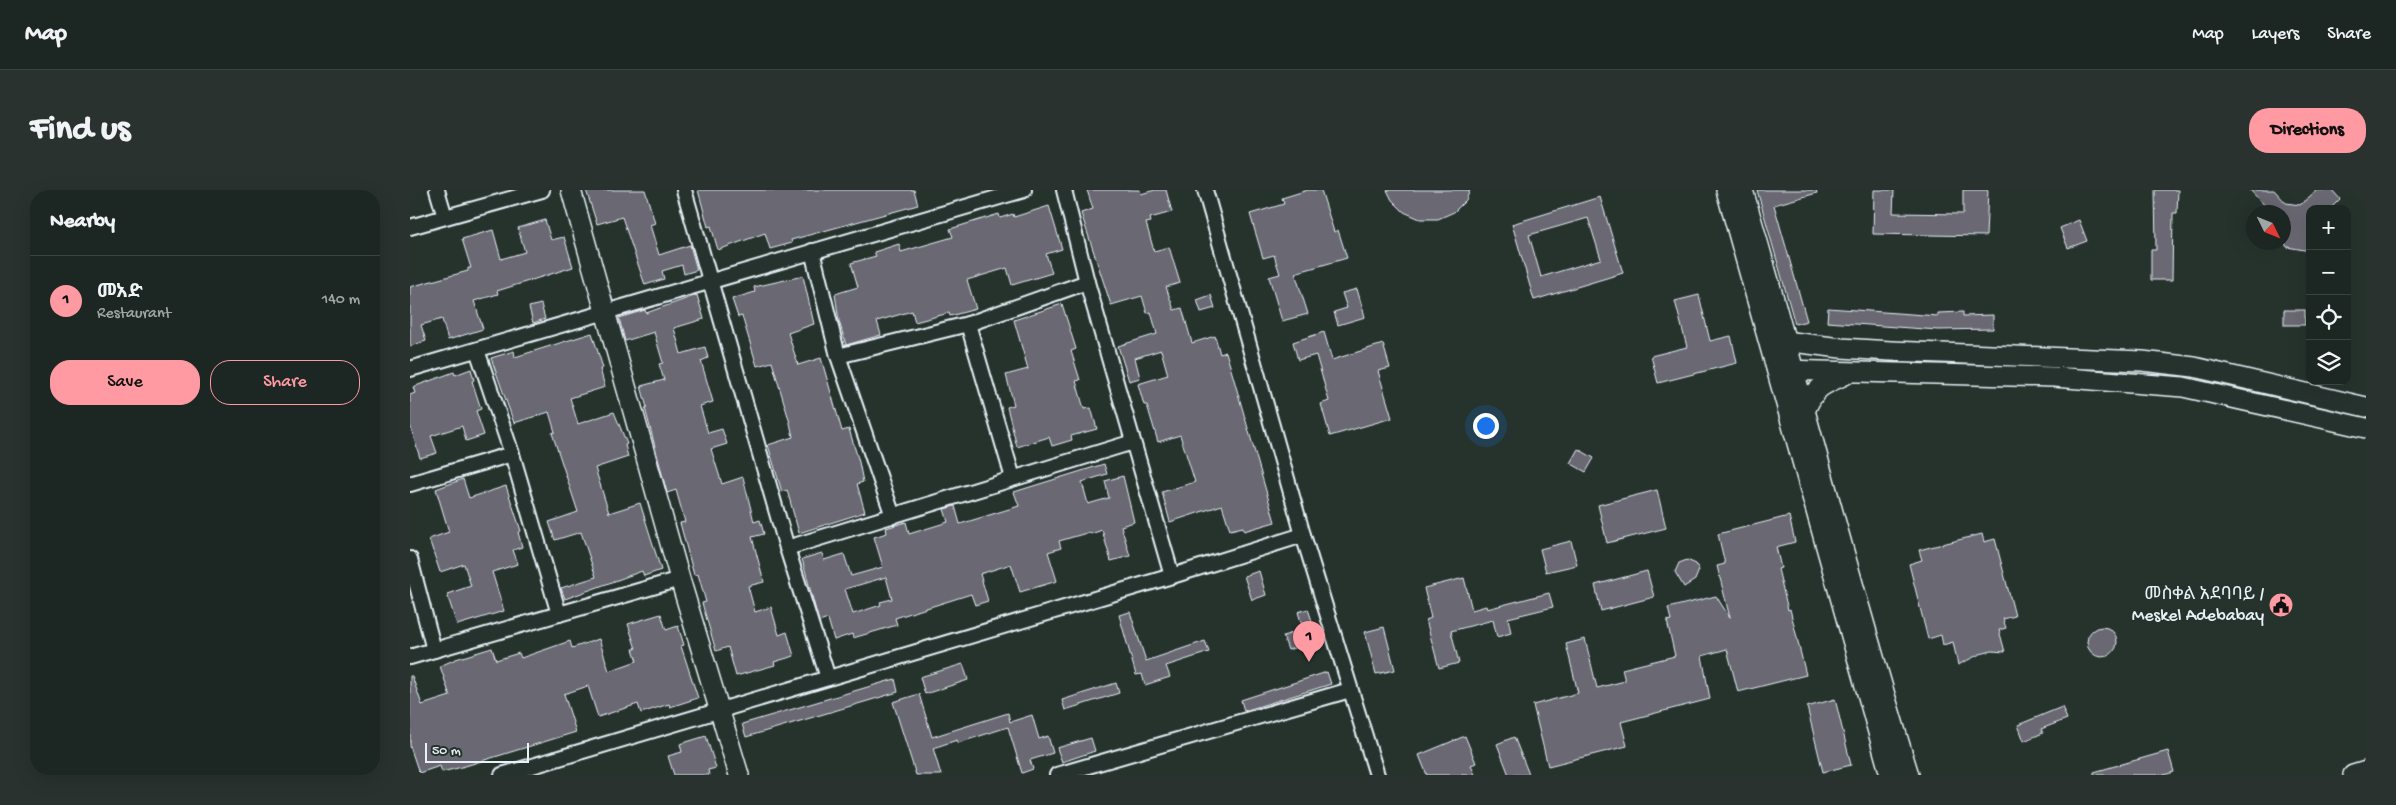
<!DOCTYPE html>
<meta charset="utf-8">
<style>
:root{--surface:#1c2622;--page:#29322f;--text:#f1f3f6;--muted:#a0a5a5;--line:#3a4340;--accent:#ff9aa2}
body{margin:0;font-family:"Gochi Hand","Noto Sans Ethiopic",sans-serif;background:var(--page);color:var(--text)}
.controls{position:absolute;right:15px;top:15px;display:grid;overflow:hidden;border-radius:10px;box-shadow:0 5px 20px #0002}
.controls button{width:45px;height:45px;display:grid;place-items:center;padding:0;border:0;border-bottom:1px solid var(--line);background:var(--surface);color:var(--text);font:25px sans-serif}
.compass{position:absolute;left:1836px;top:15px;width:45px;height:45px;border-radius:50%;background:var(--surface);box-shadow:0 5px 20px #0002;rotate:133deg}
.scale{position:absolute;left:15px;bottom:12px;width:104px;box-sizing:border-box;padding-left:5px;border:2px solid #e8f1f8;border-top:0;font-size:14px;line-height:18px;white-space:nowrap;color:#e8f1f8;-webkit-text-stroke:4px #26332d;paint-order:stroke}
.you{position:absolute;left:1075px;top:235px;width:18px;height:18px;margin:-12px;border:4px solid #fff;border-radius:50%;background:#1a73e8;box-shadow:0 0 0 8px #1a73e833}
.badge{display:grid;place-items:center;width:32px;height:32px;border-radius:50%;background:var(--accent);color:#111;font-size:16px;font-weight:700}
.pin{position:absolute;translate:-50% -41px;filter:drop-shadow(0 1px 2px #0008)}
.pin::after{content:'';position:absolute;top:26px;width:18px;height:15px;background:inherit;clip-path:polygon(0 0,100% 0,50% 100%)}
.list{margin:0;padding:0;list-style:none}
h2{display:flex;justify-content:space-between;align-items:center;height:65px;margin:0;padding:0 20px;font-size:21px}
h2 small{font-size:16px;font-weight:400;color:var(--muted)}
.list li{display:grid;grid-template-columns:32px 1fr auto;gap:15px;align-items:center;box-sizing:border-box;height:90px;padding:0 20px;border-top:1px solid var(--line)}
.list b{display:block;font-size:19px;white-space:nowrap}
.list p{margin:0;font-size:16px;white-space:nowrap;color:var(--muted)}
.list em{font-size:16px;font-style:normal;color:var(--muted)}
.actions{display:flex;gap:10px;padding:15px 20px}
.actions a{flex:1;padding:11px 0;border:1px solid var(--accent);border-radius:20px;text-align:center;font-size:18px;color:var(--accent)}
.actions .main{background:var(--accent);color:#111}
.icon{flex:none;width:28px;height:28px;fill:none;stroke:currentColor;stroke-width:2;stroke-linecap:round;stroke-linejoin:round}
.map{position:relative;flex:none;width:1956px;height:585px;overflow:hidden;border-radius:20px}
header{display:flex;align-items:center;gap:30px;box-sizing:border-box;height:70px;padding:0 25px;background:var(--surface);border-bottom:1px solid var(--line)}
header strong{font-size:24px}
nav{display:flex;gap:28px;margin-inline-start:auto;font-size:18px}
.intro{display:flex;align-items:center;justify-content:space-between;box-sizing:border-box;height:120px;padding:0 30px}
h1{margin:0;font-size:35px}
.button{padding:12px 22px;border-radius:20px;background:var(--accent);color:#111;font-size:18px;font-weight:700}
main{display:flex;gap:30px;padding:0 30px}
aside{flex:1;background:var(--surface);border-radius:20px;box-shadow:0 5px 20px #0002}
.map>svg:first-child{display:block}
.building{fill:#6a6772;stroke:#e8f1f8;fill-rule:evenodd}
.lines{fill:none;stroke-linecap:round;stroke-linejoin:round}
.street-casing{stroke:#e8f1f8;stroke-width:18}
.secondary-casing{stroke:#e8f1f8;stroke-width:22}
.street{stroke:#26332d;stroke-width:14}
.secondary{stroke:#26332d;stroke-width:19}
.labels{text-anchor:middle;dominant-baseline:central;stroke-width:5;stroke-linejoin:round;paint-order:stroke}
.poi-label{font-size:18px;fill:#e8f1f8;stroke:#26332d;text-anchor:end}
</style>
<header>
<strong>Map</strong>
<nav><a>Map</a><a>Layers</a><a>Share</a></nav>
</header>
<div class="intro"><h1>Find us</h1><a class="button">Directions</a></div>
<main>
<aside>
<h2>Nearby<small></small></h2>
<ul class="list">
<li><span class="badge">1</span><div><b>መአድ</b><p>Restaurant</p></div><em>140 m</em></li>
</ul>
<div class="actions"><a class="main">Save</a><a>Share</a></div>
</aside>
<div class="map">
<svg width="1956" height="585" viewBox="0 0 1956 585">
<rect width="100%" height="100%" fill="#26332d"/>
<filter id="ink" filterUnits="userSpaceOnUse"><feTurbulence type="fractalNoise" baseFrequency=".02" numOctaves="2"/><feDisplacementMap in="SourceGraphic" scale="10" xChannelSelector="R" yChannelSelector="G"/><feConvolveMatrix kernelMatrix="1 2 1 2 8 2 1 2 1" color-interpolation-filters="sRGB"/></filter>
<g filter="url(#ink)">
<g class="building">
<polygon points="176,0 235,0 245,33 240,35 249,65 280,55 287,80 274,84 272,75 252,81 254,89 235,95 212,27 187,34"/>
<polygon points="288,0 504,0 508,15 381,50 382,53 360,59 355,43 308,60 301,36 298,37"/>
<polygon points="677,0 730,0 731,4 745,0 756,0 762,22 740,28 741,32 736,33 744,61 759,57 770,93 756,97 764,120 772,118 782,153 805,146 810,164 816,162 865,332 834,341 833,337 820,340 812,315 760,332 752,302 785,292 770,245 748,252 737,215 734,215 728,194 758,185 751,160 725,168 730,188 719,191 708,156 747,144 741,122 737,123 732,106 701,115 671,23 683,19"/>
<polygon points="898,0 911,0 924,42 928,40 937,68 885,83 898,124 872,131 859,87 870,84 864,65 853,68 840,24 874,14 872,8"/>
<polygon points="977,0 1060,0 1056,10 1044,22 1028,29 1010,29 994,22 982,10"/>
<polygon points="1347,0 1406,0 1407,3 1364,15 1397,131 1385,134"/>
<polygon points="1464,0 1484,0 1483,23 1553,24 1553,0 1578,0 1576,46 1463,44"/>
<polygon points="1745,0 1768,0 1767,23 1763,23 1762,90 1741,90 1741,60 1746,60"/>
<polygon points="1840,0 1864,0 1876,13 1890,15 1907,0 1922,0 1930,9 1920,19 1900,19 1900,61 1877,57 1874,52 1874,22 1861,22"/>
<path d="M1190,7L1213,83L1124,110L1102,34ZM1178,28L1191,69L1131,87L1119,45Z"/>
<polygon points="639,16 652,59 636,64 642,83 602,95 597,78 557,90 566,119 540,126 539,123 505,132 502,121 467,131 471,145 436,155 429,131 425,104 448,97 441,73 466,66 464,62 489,54 491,62 543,47 540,39 589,24 590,28 603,24 604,27"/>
<polygon points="135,30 141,50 154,47 163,77 87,101 88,104 64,111 73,139 38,150 32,129 11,135 16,151 0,156 0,97 58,81 58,78 61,78 52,49 83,40 91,69 115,62 108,38"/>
<polygon points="1669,30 1677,51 1658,58 1650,38"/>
<polygon points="393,86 404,134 378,143 388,175 411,168 432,241 439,239 449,272 453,292 447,294 455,322 389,343 377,300 372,302 358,255 383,247 380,233 362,172 347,176 332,126 328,127 322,109 345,102 344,97"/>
<polygon points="947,99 955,127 928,135 924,122 937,118 932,103"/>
<polygon points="287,105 294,129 264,138 271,164 295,157 298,168 291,171 303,212 290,216 298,243 312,239 317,254 301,259 312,294 333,287 344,332 350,330 354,344 342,347 354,392 338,396 345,422 361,417 369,445 377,442 384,466 364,472 365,475 326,486 318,457 306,461 292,413 296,412 288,384 284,385 278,363 270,333 275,332 266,300 257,303 235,218 237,218 231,196 254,190 249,174 253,173 244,142 215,151 209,128 235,120 236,123"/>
<polygon points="801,105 805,118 791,122 787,110"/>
<polygon points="1289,105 1300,151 1321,146 1327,173 1248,193 1241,166 1277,157 1265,111"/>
<polygon points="131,114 135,129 123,133 119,117"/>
<polygon points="652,114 666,159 661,161 670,190 666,191 674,219 681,218 687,239 661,246 662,250 642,256 639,247 607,257 597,217 604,215 596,185 618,179 604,130"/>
<polygon points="1418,118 1528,126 1528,123 1553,122 1553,126 1583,125 1583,139 1528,140 1417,132"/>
<rect x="1874" y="120" width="21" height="15"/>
<polygon points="914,142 922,170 973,154 980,178 968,181 982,228 920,246 911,214 919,211 906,165 888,170 883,152"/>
<polygon points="182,143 193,178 190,179 195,197 160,208 168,234 204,222 217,254 215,255 218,267 185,278 199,323 230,313 251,380 234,386 232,381 155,409 151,398 186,387 171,342 145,350 139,332 168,322 142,243 145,242 139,222 104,233 81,168 104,161 105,167"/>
<polygon points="61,179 64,190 62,191 71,219 66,221 74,245 56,251 52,236 21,246 27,263 10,268 0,235 0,205 5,203 3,197 44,182 45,185"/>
<polygon points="1168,259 1184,268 1176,282 1160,273"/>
<path d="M694,274L697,284L672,292L678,314L699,308L695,291L713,286L724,332L711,336L720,366L701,371L692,340L681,344L680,342L649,351L651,358L638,362L647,391L610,402L601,374L570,384L578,411L565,415L561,404L485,428L487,435L443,448L442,444L424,450L418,429L409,432L392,369L412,363L414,370L434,364L441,386L473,377L464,347L477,343L476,338L496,332L499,344L538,332L534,319L545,316L550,334L609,316L604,302ZM476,387L482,409L470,412L471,415L443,424L435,399Z"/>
<polygon points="53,289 59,308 96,296 111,341 108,342 112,357 103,360 108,374 82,382 94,421 47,435 37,404 61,396 54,374 30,382 19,349 39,342 26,299"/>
<polygon points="1247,300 1256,338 1197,353 1188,315"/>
<polygon points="1379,326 1385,352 1366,357 1371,378 1368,379 1378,420 1380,419 1396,485 1328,502 1317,459 1292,466 1300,509 1211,532 1217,556 1138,576 1123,515 1168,503 1156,454 1175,449 1187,498 1215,491 1212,479 1265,466 1257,431 1261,430 1258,418 1306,406 1320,428 1307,376 1315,374 1308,344"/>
<polygon points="1572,344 1574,352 1585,349 1605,426 1593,429 1596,438 1589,440 1595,462 1582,461 1570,464 1548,475 1543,452 1533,455 1531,445 1518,449 1499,374 1512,370 1509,360"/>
<polygon points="1161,351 1167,375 1136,382 1130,359"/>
<polygon points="1277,370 1286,374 1289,380 1285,390 1274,397 1265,382 1269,373"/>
<polygon points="849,381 856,405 842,410 834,386"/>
<polygon points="1237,381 1244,407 1191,421 1185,395"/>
<polygon points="1054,388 1062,420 1076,416 1077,419 1139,403 1143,417 1098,428 1101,443 1087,447 1083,430 1041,441 1049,473 1029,478 1016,430 1021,428 1014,398"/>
<polygon points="898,419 902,431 892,435 888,422"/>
<polygon points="720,422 736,471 795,451 799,462 756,476 760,487 735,495 732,484 726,485 709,425"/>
<polygon points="251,424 256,440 268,436 274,455 271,456 288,508 260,517 259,514 231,523 228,514 188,527 178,496 154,504 166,542 52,577 32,582 30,576 9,583 0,556 0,486 2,486 12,515 40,506 30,476 46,469 82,458 86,470 109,463 111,468 160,451 162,458 189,449 199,481 227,471 223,459 226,459 218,434"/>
<polygon points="974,437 985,480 966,484 955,442"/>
<circle cx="1692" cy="452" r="15"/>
<polygon points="898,438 902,452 878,460 873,446"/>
<polygon points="553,474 558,490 515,504 510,487"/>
<polygon points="917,482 921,494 834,521 831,510"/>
<polygon points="485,489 488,502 336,547 332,534"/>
<polygon points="706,493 709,503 655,520 652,510"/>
<polygon points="509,504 522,547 598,523 600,532 622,525 629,549 638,546 643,563 620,570 623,579 612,583 598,537 548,553 547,550 523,558 531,585 506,585 483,512"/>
<polygon points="1425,509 1441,575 1413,582 1397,517"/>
<polygon points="1652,517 1657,529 1631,539 1633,543 1614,551 1608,535"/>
<polygon points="296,546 306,578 298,580 299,585 264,585 258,566 272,562 270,554"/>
<polygon points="1055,546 1066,573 1061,575 1065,585 1017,585 1009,565"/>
<polygon points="1104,547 1118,582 1119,585 1099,585 1087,554"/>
<polygon points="681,548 685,561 652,572 647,558"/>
<polygon points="1758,561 1764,582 1754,585 1684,585 1684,582"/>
</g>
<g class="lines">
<defs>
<g id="street">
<polyline points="27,0 35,27"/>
<polyline points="274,0 377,358 418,488"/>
<polyline points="654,0 677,92 762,386"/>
<polyline points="795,0 893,345 967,585"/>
<polyline points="0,37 132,0"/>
<polyline points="402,61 428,166 483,326"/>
<polyline points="558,134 603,288"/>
<polyline points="67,160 102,264 149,424"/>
<polyline points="428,166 558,134 677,92"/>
<polyline points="0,179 614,0"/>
<polyline points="0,294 102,264"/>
<polyline points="377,358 723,252"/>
<polyline points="0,369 24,460"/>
<polyline points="0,467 270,389"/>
<polyline points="92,585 762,386 893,345"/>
<polyline points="647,585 940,500"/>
</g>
<g id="secondary">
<polyline points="161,0 270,389 329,585"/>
<polyline points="1316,0 1480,585"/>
<path d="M1333,0C1390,195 1439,391 1499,585"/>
<polyline points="1366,150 1431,158 1481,161 1732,171 1784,177 1956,217"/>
<polyline points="1372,180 1644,187 1773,197 1956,238"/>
<path d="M1395,221C1405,197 1412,195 1435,185"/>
<polyline points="1943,585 1956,581"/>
</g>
</defs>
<use href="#street" class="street-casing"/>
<use href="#secondary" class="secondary-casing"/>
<use href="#street" class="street"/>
<use href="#secondary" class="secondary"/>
</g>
</g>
<defs>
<symbol id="civic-disc" viewBox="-11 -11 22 22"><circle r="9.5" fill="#ff9aa2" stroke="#26332d"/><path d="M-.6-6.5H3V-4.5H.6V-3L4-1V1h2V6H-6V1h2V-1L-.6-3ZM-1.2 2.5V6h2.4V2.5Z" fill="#111"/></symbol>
</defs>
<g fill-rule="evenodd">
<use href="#civic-disc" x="1857" y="401" width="28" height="28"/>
</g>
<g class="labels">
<g class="poi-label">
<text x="1854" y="405">መስቀል አደባባይ /<tspan x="1854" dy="21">Meskel Adebabay</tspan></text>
</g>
</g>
</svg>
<div class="controls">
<button>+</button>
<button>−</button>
<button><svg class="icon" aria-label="locate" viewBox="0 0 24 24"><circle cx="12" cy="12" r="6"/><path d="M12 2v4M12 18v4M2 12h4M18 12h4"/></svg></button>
<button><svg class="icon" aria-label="layers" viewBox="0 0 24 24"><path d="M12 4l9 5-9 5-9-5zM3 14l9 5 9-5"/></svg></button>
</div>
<svg class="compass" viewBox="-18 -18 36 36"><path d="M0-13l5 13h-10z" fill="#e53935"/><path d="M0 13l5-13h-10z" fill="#a0a5a5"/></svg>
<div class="scale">50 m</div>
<div class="you"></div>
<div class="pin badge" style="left:899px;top:472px">1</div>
</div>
</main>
